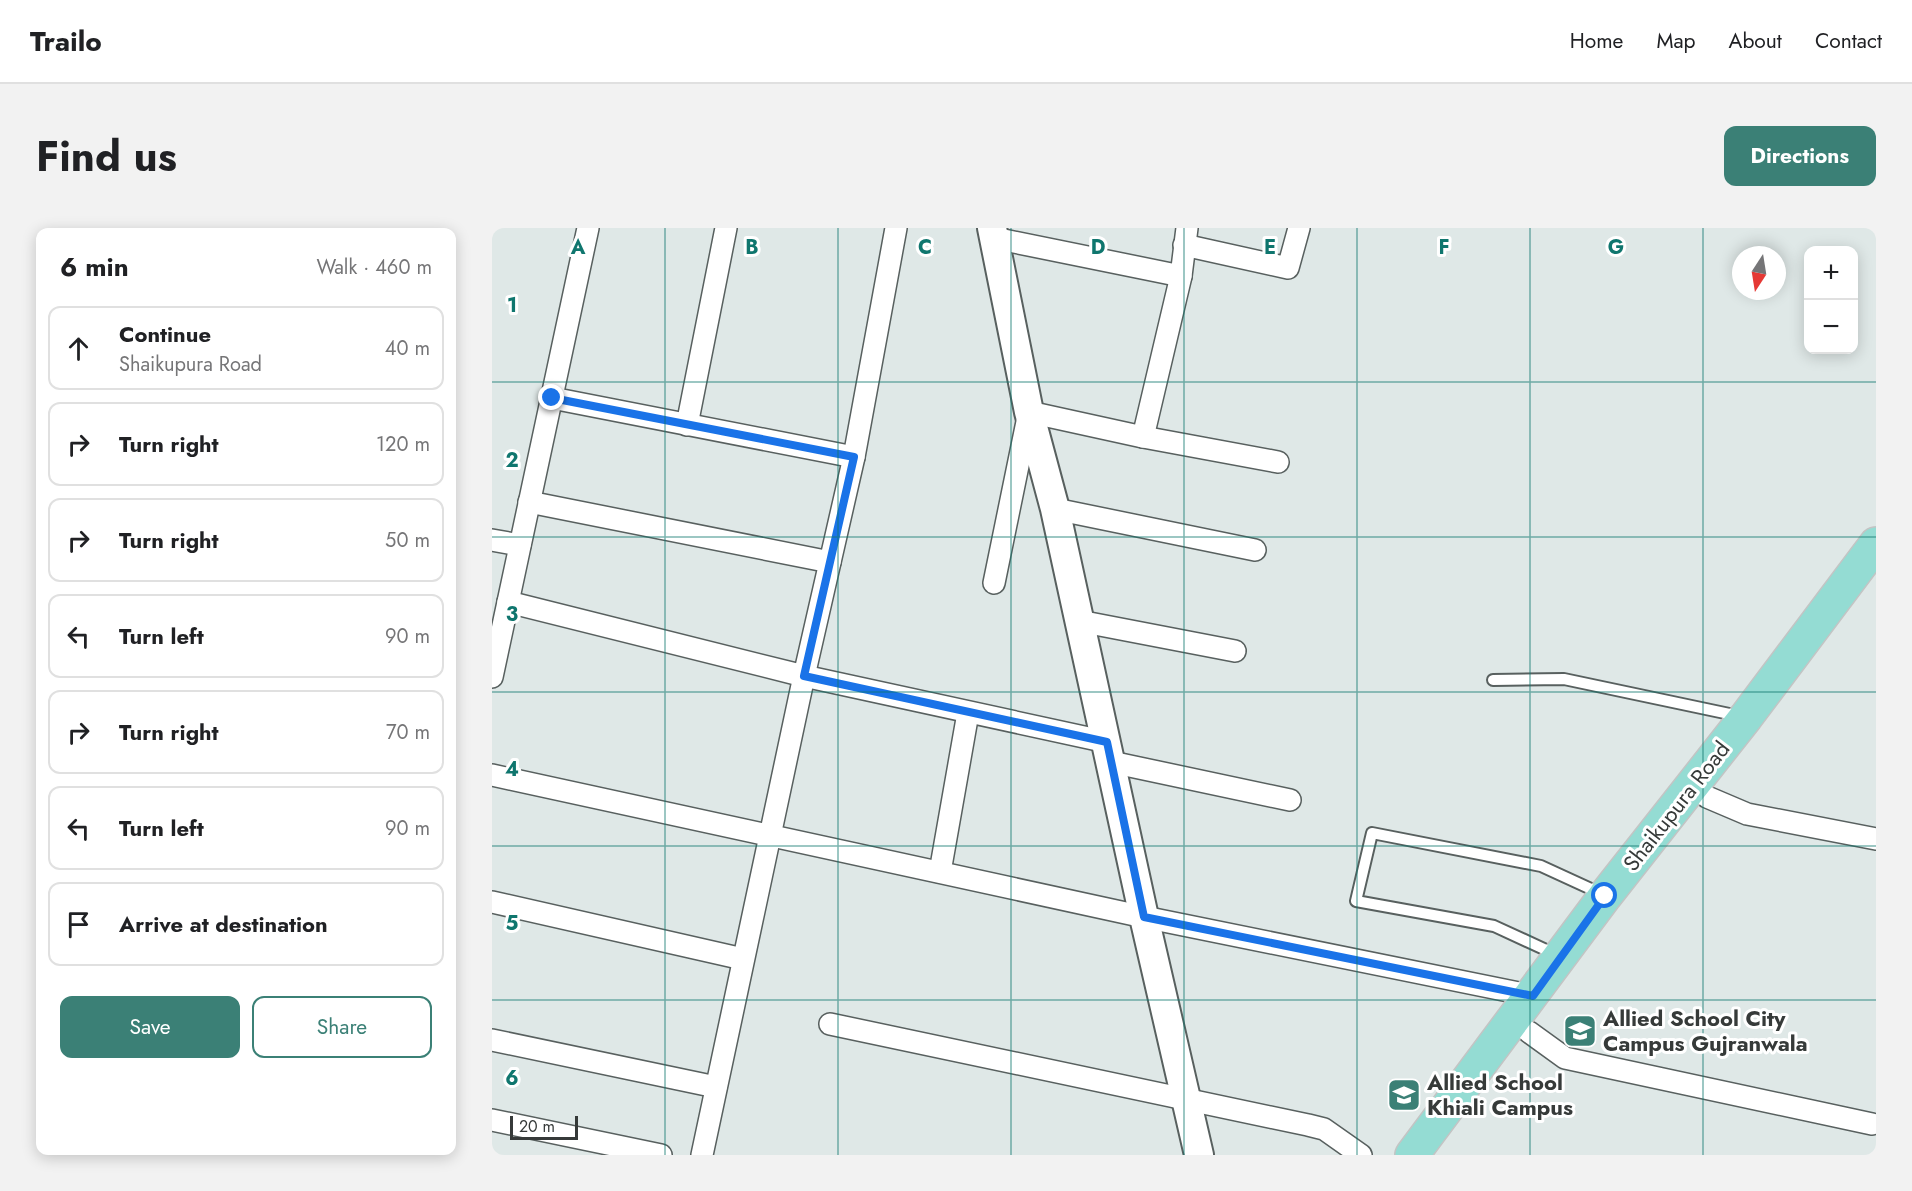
<!DOCTYPE html>
<meta charset="utf-8">
<style>
:root{--surface:#fff;--page:#f2f2f2;--text:#202124;--muted:#757577;--line:#e0e0e0;--accent:#3b8076}
body{margin:0;font-family:Jost,sans-serif;background:var(--page);color:var(--text)}
.controls{position:absolute;right:18px;top:18px;display:grid;overflow:hidden;border-radius:12px;box-shadow:0 3px 15px #0003}
.controls button{width:54px;height:54px;display:grid;place-items:center;padding:0;border:0;border-bottom:2px solid var(--line);background:var(--surface);color:var(--text);font:30px sans-serif}
.compass{position:absolute;left:1240px;top:18px;width:54px;height:54px;border-radius:50%;background:var(--surface);box-shadow:0 3px 15px #0003;rotate:192deg}
.scale{position:absolute;left:18px;bottom:15px;width:68px;box-sizing:border-box;padding-left:6px;border:3px solid #363a39;border-top:0;font-size:16px;line-height:21px;white-space:nowrap;color:#363a39;-webkit-text-stroke:4px #fff;paint-order:stroke}
.stop{position:absolute;width:18px;height:18px;margin:-14px;border:4px solid #1a73e8;border-radius:50%;background:#fff}
.stop.end{background:#1a73e8;border-color:#fff;box-shadow:0 2px 6px #0008}
.list{margin:0;padding:0;list-style:none}
h2{display:flex;justify-content:space-between;align-items:center;height:78px;margin:0;padding:0 24px;font-size:26px}
h2 small{font-size:20px;font-weight:400;color:var(--muted)}
.list li{display:grid;grid-template-columns:39px 1fr auto;gap:18px;align-items:center;box-sizing:border-box;height:84px;margin:0 12px 12px;padding:0 12px;border:2px solid var(--line);border-radius:12px}
.list b{display:block;font-size:22px;white-space:nowrap}
.list p{margin:0;font-size:20px;white-space:nowrap;color:var(--muted)}
.list em{font-size:20px;font-style:normal;color:var(--muted)}
.actions{display:flex;gap:12px;padding:18px 24px}
.actions a{flex:1;padding:14px 0;border:2px solid var(--accent);border-radius:12px;text-align:center;font-size:21px;color:var(--accent)}
.actions .main{background:var(--accent);color:#fff}
.icon{flex:none;width:33px;height:33px;fill:none;stroke:currentColor;stroke-width:2;stroke-linecap:round;stroke-linejoin:round}
.map{position:relative;flex:none;width:1384px;height:927px;overflow:hidden;border-radius:12px}
header{display:flex;align-items:center;gap:36px;box-sizing:border-box;height:84px;padding:0 30px;background:var(--surface);border-bottom:2px solid var(--line)}
header strong{font-size:28px}
nav{display:flex;gap:33px;margin-inline-start:auto;font-size:21px}
.intro{display:flex;align-items:center;justify-content:space-between;box-sizing:border-box;height:144px;padding:0 36px}
h1{margin:0;font-size:42px}
.button{padding:15px 27px;border-radius:12px;background:var(--accent);color:#fff;font-size:21px;font-weight:700}
main{display:flex;gap:36px;padding:0 36px}
aside{flex:1;background:var(--surface);border-radius:12px;box-shadow:0 3px 15px #0003}
.map>svg:first-child{display:block}
.lines{fill:none;stroke-linecap:round;stroke-linejoin:round}
.service-casing{stroke:#58605f;stroke-width:14}
.minor-casing{stroke:#58605f;stroke-width:24}
.secondary-casing{stroke:#58605f;stroke-width:32}
.primary-casing{stroke:#c3c4c4;stroke-width:36}
.service{stroke:#fff;stroke-width:10}
.minor{stroke:#fff;stroke-width:21}
.secondary{stroke:#fff;stroke-width:28}
.primary{stroke:#94dcd3;stroke-width:33}
.route{stroke:#1a73e8;stroke-width:8}
.grid{fill:none;stroke:#0f766e;stroke-width:1.5;stroke-opacity:0.55}
.labels{text-anchor:middle;dominant-baseline:central;stroke-width:6;stroke-linejoin:round;paint-order:stroke}
.street-label{font-size:22px;fill:#363a39;stroke:#fff}
.poi-label{font-size:22px;font-weight:bold;fill:#363a39;stroke:#fff;text-anchor:start}
.grid-label{font-size:20px;text-anchor:middle;font-weight:bold;fill:#0f766e;stroke:#fff;stroke-width:6;stroke-linejoin:round;paint-order:stroke}
</style>
<header>
<strong>Trailo</strong>
<nav><a>Home</a><a>Map</a><a>About</a><a>Contact</a></nav>
</header>
<div class="intro"><h1>Find us</h1><a class="button">Directions</a></div>
<main>
<aside>
<h2>6 min<small>Walk · 460 m</small></h2>
<ul class="list">
<li><svg class="icon" aria-label="ahead" viewBox="0 0 24 24"><path d="M12 20V5M6 11l6-6 6 6"/></svg><div><b>Continue</b><p>Shaikupura Road</p></div><em>40 m</em></li>
<li><svg class="icon" aria-label="right" viewBox="0 0 24 24"><path d="M7 20v-9h11M14 6l5 5-5 5"/></svg><div><b>Turn right</b></div><em>120 m</em></li>
<li><svg class="icon" aria-label="right" viewBox="0 0 24 24"><path d="M7 20v-9h11M14 6l5 5-5 5"/></svg><div><b>Turn right</b></div><em>50 m</em></li>
<li><svg class="icon" aria-label="left" viewBox="0 0 24 24"><path d="M17 20v-9H6M10 6l-5 5 5 5"/></svg><div><b>Turn left</b></div><em>90 m</em></li>
<li><svg class="icon" aria-label="right" viewBox="0 0 24 24"><path d="M7 20v-9h11M14 6l5 5-5 5"/></svg><div><b>Turn right</b></div><em>70 m</em></li>
<li><svg class="icon" aria-label="left" viewBox="0 0 24 24"><path d="M17 20v-9H6M10 6l-5 5 5 5"/></svg><div><b>Turn left</b></div><em>90 m</em></li>
<li><svg class="icon" aria-label="arrive" viewBox="0 0 24 24"><path d="M6 21V4h12l-3 4 3 4H6"/></svg><div><b>Arrive at destination</b></div></li>
</ul>
<div class="actions"><a class="main">Save</a><a>Share</a></div>
</aside>
<div class="map">
<svg width="1384" height="927" viewBox="0 0 1384 927">
<rect width="100%" height="100%" fill="#dfe8e7"/>
<g class="lines">
<defs>
<g id="service">
<polyline points="1001,452 1072,451 1247,488"/>
<polyline points="1065,727 1002,698 864,673 880,605 1049,638 1110,666"/>
</g>
<g id="minor">
<polyline points="502,10 689,48"/>
<polyline points="692,17 796,40 807,0"/>
<polyline points="60,170 362,229"/>
<polyline points="195,197 234,0"/>
<polyline points="651,209 689,48 695,0"/>
<polyline points="37,274 338,334"/>
<polyline points="563,281 763,322"/>
<polyline points="0,312 28,317"/>
<polyline points="502,355 537,184 651,209 786,234"/>
<polyline points="16,374 312,448 615,514"/>
<polyline points="587,393 743,423"/>
<polyline points="0,449 96,0"/>
<polyline points="619,534 798,572"/>
<polyline points="0,547 652,689 1041,768"/>
<polyline points="1215,569 1255,586 1384,611"/>
<polyline points="448,644 476,485"/>
<polyline points="0,674 251,731"/>
<polyline points="338,796 816,897 832,901 869,927"/>
<polyline points="1037,804 1073,830 1380,896"/>
<polyline points="0,812 224,859"/>
<polyline points="0,892 169,927"/>
<polyline points="210,927 312,448 362,229 404,0"/>
</g>
<polyline id="secondary" points="500,0 537,184 563,281 652,689 707,927"/>
<polyline id="primary" points="920,927 1113,668 1254,489 1384,316"/>
</defs>
<use href="#service" class="service-casing"/>
<use href="#minor" class="minor-casing"/>
<use href="#secondary" class="secondary-casing"/>
<use href="#primary" class="primary-casing"/>
<use href="#service" class="service"/>
<use href="#minor" class="minor"/>
<use href="#secondary" class="secondary"/>
<use href="#primary" class="primary"/>
</g>
<g class="lines">
<polyline class="route" points="60,170 362,229 312,448 615,514 652,689 1041,768 1113,668"/>
</g>
<path class="grid" d="M173,0V927M346,0V927M519,0V927M692,0V927M865,0V927M1038,0V927M1211,0V927M0,154H1384M0,309H1384M0,464H1384M0,618H1384M0,772H1384"/>
<defs>
<symbol id="school-square" viewBox="-11 -11 22 22"><rect x="-9" y="-9" width="18" height="18" rx="4" fill="#3b8076" stroke="#fff"/><path d="M0-5L7-2L0 1L-7-2ZM-4 1L0 2.5L4 1V4Q0 6-4 4Z" fill="#fff"/></symbol>
</defs>
<g fill-rule="evenodd">
<use href="#school-square" x="1069" y="784" width="38" height="38"/>
<use href="#school-square" x="893" y="848" width="38" height="38"/>
</g>
<g class="labels">
<g class="street-label">
<text transform="translate(1184 578) rotate(-52)">Shaikupura Road</text>
</g>
<g class="poi-label">
<text x="1111" y="790">Allied School City<tspan x="1111" dy="25">Campus Gujranwala</tspan></text>
<text x="935" y="854">Allied School<tspan x="935" dy="25">Khiali Campus</tspan></text>
</g>
</g>
<g class="grid-label">
<text x="86" y="26">A</text>
<text x="260" y="26">B</text>
<text x="433" y="26">C</text>
<text x="606" y="26">D</text>
<text x="778" y="26">E</text>
<text x="952" y="26">F</text>
<text x="1124" y="26">G</text>
<text x="20" y="84">1</text>
<text x="20" y="239">2</text>
<text x="20" y="393">3</text>
<text x="20" y="548">4</text>
<text x="20" y="702">5</text>
<text x="20" y="857">6</text>
</g>
</svg>
<div class="controls">
<button>+</button>
<button>−</button>
</div>
<svg class="compass" viewBox="-18 -18 36 36"><path d="M0-13l5 13h-10z" fill="#e53935"/><path d="M0 13l5-13h-10z" fill="#757577"/></svg>
<div class="scale">20 m</div>
<div class="stop" style="left:1113px;top:668px"></div>
<div class="stop end" style="left:60px;top:170px"></div>
</div>
</main>
